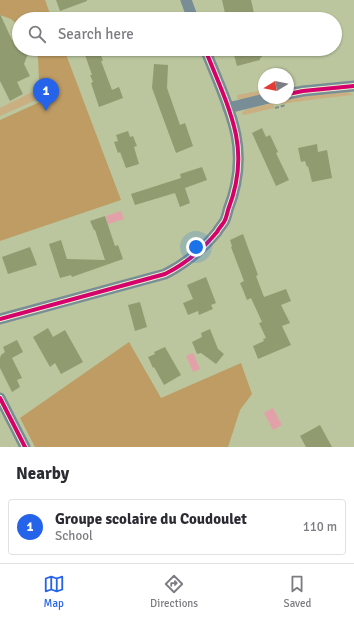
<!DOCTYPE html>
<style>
:root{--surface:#fff;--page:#f2f2f3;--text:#2b2b33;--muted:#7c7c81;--line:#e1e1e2;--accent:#2563eb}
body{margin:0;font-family:Signika,sans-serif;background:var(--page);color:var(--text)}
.compass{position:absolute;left:258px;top:68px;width:36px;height:36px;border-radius:50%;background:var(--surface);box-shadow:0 1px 3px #0004;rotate:260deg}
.you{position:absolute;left:196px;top:247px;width:14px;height:14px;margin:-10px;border:3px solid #fff;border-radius:50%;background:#1a73e8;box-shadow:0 0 0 6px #1a73e833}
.badge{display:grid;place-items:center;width:26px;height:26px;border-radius:50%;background:var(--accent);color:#fff;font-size:13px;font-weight:700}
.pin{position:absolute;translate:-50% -33px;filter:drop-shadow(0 1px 2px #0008)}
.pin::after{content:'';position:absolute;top:21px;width:14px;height:12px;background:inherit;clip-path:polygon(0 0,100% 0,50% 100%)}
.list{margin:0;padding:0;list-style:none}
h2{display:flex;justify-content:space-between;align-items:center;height:52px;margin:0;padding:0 16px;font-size:17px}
h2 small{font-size:13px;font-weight:400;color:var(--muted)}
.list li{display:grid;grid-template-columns:26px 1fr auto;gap:12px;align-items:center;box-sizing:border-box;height:56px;margin:0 8px 8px;padding:0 8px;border:1px solid var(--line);border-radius:4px}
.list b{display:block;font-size:15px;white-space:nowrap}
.list p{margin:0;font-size:13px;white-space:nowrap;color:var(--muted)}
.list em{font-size:13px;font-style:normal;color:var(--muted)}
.icon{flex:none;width:22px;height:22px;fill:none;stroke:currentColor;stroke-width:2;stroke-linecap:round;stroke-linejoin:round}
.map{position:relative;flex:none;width:354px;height:447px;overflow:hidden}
.search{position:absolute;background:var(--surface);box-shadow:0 1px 3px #0004;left:12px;right:12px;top:12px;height:44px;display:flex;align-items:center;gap:10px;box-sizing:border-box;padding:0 14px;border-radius:22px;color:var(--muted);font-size:15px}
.sheet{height:116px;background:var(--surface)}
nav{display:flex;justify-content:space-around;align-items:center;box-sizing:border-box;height:56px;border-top:1px solid var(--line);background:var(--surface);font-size:11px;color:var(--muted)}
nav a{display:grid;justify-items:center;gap:2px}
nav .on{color:var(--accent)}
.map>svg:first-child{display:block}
.green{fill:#caaf82}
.forest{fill:#be9c64}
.water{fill:#e2a1a9}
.building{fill:#919b70}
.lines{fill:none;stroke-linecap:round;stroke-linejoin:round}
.path{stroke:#7d8c87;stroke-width:2;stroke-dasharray:4 2;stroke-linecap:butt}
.minor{stroke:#788d95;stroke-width:11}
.cycleway-casing{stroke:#e9f4ce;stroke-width:6}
.cycleway{stroke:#d6006c;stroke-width:4}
</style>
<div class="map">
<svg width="354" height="447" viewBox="0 0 354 447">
<rect width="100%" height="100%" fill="#bbc69e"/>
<g class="green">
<polygon points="264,90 264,95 241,100 237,99 237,95"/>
<polygon points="32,92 36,100 0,116 0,108"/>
<polygon points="348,92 353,95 317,99 281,104 280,101 310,95"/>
<polygon points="273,103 274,108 244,115 243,115 242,112 247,109"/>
</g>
<g class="forest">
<polygon points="0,0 45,0 52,19 19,19 19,26 11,19 0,15"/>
<polygon points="35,49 64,49 121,200 0,241 0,120 40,102 38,58"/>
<polygon points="129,342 161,398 241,363 252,394 240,410 228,447 35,447 20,418"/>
</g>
<g class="water">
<polygon points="121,211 124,219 108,224 106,216"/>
<polygon points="193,353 200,369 193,372 186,356"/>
<polygon points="273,408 282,425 273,430 264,413"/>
</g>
<g class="building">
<polygon points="56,0 87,0 87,1 60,11"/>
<polygon points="222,0 251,0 254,13 244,16 245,19 229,19 228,12 225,13"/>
<polygon points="0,14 12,40 19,42 19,49 30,49 24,64 30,76 17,82 23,94 10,101 0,81"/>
<polygon points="83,49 99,49 103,61 101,61 112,90 119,87 123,98 99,107 91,83 93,82 90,75 92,75"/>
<polygon points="244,49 260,49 262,57 260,58 260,60 237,66 234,55 244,52"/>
<polygon points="154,64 168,65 167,88 180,125 185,123 193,146 176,153 152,88"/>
<polygon points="262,128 266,137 270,135 278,152 276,153 289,180 276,186 252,133"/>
<polygon points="128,131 130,137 133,136 137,146 134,147 139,164 126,168 120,152 118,153 114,142 118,141 116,135"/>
<polygon points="317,144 318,152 327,150 332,178 312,182 308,166 307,167 305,161 301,162 298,148"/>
<polygon points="202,167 207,180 185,188 190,203 180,207 175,193 135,205 131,194 181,178 180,174"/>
<polygon points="105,216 115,246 118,245 123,259 72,277 71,275 60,278 49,244 61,240 67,259 105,260 95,230 94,230 90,221"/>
<polygon points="243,234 258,275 256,276 264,297 286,289 291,301 281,305 290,323 282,326 291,345 258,359 253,346 264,341 263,339 266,338 259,323 262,322 251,298 247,300 243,290 240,283 244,281 231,247 232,246 230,240"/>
<polygon points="30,247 37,265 8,274 2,257"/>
<polygon points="206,277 216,303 211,305 213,309 199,315 198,311 188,315 183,303 193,299 187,285"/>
<polygon points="140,302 147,327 135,331 128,305"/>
<polygon points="48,328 53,337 65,330 83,362 61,374 55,363 50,367 33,337"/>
<polygon points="210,329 218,349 224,354 216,364 201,353 197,354 192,342 202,337 201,333"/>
<polygon points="17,340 23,352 12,358 22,378 17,380 20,387 12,392 0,368 0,358 1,355 5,352 3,347"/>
<polygon points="165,347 181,375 164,385 154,367 153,368 148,357 155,354 154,352"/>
<polygon points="320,425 332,447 306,447 300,436"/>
</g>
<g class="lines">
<polyline class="path" points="275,108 286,105"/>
<g class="minor">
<polyline points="186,0 193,19"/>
<polyline points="288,94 303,91 354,86"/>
<polyline points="228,108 269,98"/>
<path d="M0,319L165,274C185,264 203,249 217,232C219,228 222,225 224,222C226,219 227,214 228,210C237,187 241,160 236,135C230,106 216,77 205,49"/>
<polyline points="0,398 25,447"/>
</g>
<defs>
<g id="cycleway">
<polyline points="288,94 303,91 354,86"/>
<path d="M0,319L165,274C185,264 203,249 217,232C219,228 222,225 224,222C226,219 227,214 228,210C237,187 241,160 236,135C230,106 216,77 205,49"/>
<polyline points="0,398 25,447"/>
</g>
</defs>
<use href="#cycleway" class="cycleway-casing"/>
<use href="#cycleway" class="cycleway"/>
</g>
</svg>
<svg class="compass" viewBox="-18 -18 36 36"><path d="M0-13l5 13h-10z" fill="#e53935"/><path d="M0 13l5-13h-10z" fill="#7c7c81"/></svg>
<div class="you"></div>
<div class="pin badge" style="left:46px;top:111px">1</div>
<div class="search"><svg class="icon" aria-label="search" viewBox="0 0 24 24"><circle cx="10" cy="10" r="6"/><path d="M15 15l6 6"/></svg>Search here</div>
</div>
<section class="sheet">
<h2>Nearby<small></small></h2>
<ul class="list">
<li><span class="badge">1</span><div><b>Groupe scolaire du Coudoulet</b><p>School</p></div><em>110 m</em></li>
</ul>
</section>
<nav>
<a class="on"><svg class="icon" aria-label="map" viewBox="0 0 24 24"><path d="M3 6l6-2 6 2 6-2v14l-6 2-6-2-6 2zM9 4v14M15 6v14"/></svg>Map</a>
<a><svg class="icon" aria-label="directions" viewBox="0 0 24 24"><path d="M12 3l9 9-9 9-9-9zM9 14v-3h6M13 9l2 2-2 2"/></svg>Directions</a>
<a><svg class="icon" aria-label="saved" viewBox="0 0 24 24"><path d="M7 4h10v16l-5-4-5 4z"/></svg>Saved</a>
</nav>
